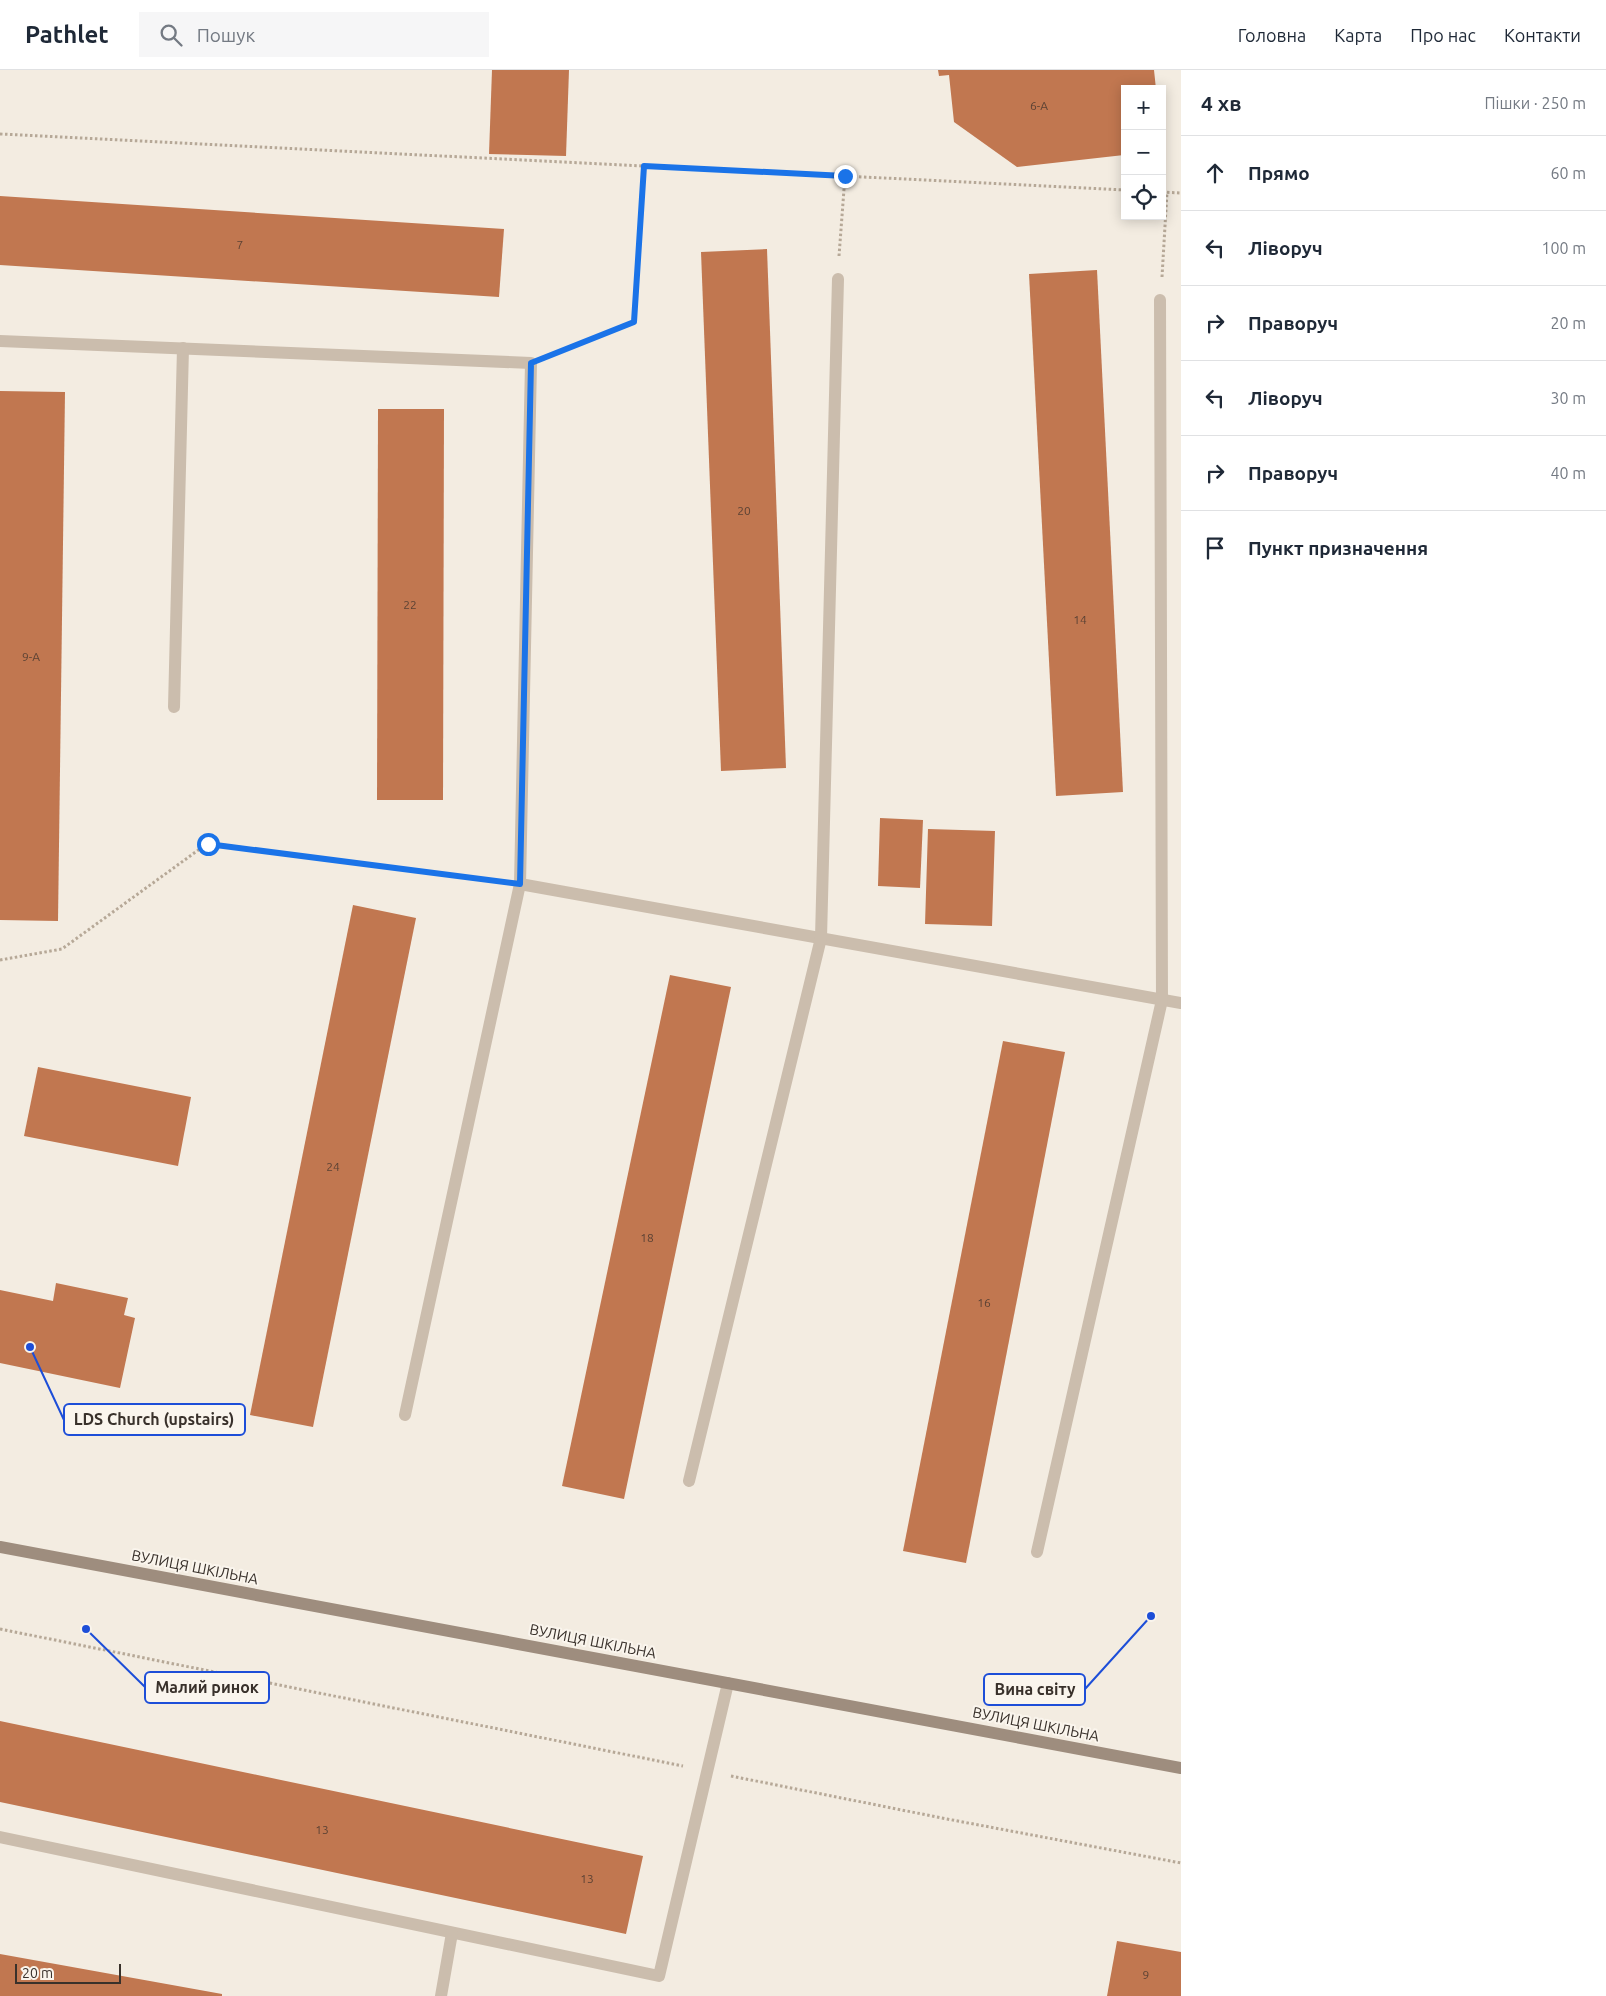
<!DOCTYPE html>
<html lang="uk">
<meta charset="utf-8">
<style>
:root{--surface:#fff;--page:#f6f6f7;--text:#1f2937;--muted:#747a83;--line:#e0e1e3}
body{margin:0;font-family:Ubuntu,sans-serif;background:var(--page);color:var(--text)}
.controls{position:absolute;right:15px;top:15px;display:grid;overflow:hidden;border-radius:0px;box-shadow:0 2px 12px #0003}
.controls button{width:45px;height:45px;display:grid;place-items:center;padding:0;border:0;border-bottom:1px solid var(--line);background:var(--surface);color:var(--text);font:25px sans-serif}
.scale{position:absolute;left:15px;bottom:12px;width:106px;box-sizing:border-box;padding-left:5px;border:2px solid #39312b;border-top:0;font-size:14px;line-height:18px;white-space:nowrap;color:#39312b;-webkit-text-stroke:4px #faf5ed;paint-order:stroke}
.stop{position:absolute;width:15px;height:15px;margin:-11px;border:4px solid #1a73e8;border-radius:50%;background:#fff}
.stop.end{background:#1a73e8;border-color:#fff;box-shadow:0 1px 5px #0008}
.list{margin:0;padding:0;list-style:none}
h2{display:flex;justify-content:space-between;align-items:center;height:65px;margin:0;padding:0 20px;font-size:21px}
h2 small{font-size:16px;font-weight:400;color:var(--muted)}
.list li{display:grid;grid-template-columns:32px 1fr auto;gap:15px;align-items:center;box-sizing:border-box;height:75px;padding:0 20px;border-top:1px solid var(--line)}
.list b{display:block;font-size:19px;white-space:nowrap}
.list em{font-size:16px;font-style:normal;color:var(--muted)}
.icon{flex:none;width:28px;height:28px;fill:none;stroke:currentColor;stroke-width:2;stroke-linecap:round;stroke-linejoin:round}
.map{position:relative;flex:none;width:1181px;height:1926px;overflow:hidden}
header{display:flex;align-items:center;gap:30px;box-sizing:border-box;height:70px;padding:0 25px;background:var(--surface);border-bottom:1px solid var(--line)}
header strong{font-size:24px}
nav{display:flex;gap:28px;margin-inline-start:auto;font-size:18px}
.search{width:350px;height:45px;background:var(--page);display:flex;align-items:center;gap:12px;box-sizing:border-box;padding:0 18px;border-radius:0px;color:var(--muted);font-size:19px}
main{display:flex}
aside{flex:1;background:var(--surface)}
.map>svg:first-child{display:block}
.building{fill:#c17750}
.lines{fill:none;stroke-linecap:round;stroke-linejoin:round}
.path{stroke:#b6a897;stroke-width:3;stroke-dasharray:2.5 2.5;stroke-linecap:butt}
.lane{stroke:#cbbdad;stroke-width:12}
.secondary{stroke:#9e8d7e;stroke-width:12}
.route{stroke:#1a73e8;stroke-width:6}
.labels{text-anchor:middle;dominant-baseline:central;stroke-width:4;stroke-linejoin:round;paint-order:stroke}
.number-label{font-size:12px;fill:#5b4234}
.street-label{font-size:15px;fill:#39312b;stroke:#faf5ed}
.leader{fill:none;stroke:#1d4ed8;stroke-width:2}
.callout-dot{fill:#1d4ed8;stroke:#faf5ed;stroke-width:2}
.callout{fill:#faf5ed;stroke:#1d4ed8;stroke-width:2}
.callout-label{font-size:16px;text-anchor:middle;font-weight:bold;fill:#39312b}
</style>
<header>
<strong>Pathlet</strong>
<div class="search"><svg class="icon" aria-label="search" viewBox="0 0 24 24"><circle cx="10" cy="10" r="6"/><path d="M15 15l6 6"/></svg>Пошук</div>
<nav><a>Головна</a><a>Карта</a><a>Про нас</a><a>Контакти</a></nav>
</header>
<main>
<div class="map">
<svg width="1181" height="1926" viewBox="0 0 1181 1926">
<rect width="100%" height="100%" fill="#f3ece1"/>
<g class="building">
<polygon points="492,0 569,0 566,86 489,84"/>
<polygon points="938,0 1154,0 1156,19 1125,19 1124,85 1017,97 954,52 949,5 939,6"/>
<polygon points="0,126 504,159 499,227 0,195"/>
<polygon points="767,179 786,698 721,701 701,182"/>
<polygon points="1097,200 1123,722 1056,726 1029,204"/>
<polygon points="0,321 65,322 58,851 0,850"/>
<polygon points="378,339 444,339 443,730 377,730"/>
<polygon points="880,748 923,750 920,818 878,816"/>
<polygon points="928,759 995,761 992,856 925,854"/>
<polygon points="353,835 416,848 313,1357 250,1345"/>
<polygon points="670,905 731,917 624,1429 562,1416"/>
<polygon points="1003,971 1065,982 966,1493 903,1481"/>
<polygon points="38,997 191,1027 178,1096 24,1066"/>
<polygon points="56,1213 128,1228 124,1245 135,1248 120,1318 0,1293 0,1220 53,1231"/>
<polygon points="0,1651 643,1786 626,1864 0,1732"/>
<polygon points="1117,1871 1181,1882 1181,1926 1107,1926"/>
<polygon points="0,1884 222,1924 222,1926 0,1926"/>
</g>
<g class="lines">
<g class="path">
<polyline points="0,64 1125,120"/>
<polyline points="1162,122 1181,123"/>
<polyline points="839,186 845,106"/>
<polyline points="1162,207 1167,122"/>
<polyline points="553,284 634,253 644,96"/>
<polyline points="0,890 62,879 208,773 495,811"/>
<polyline points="0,1559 683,1696"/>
<polyline points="731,1706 947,1749 1181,1793"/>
</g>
<g class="lane">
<polyline points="0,271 531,293 520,814 405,1345"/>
<polyline points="174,637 183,278"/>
<polyline points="520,814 1181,933"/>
<polyline points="689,1411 821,868 838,209"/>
<polyline points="1037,1482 1162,930 1160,230"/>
<polyline points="0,1767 659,1906 728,1613"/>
<polyline points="441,1926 452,1863"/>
</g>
<polyline class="secondary" points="0,1477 1181,1698"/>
</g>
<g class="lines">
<polyline class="route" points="208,774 520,814 531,293 634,252 644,96 845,106"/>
</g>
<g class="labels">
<g class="number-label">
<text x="1039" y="35">6-А</text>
<text x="240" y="174">7</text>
<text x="744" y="440">20</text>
<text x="410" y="534">22</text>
<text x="1080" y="549">14</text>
<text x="31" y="586">9-А</text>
<text x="333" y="1096">24</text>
<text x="647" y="1167">18</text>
<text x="984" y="1232">16</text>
<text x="322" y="1759">13</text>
<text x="587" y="1808">13</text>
<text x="1146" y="1904">9</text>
</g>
<g class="street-label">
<text transform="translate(195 1497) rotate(11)">ВУЛИЦЯ ШКІЛЬНА</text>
<text transform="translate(593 1571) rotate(11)">ВУЛИЦЯ ШКІЛЬНА</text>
<text transform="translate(1036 1654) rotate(11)">ВУЛИЦЯ ШКІЛЬНА</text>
</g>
</g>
<path class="leader" d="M30 1277L64 1350M86 1559L145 1617M1151 1546L1085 1619"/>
<g class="callout-dot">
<circle cx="30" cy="1277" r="5"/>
<circle cx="86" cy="1559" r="5"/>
<circle cx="1151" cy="1546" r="5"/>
</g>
<g class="callout">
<rect x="64" y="1334" width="181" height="31" rx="5"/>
<rect x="145" y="1602" width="124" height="31" rx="5"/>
<rect x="984" y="1604" width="101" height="31" rx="5"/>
</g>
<g class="callout-label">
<text x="154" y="1355">LDS Church (upstairs)</text>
<text x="207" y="1623">Малий ринок</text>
<text x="1035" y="1625">Вина світу</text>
</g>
</svg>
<div class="controls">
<button>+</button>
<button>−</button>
<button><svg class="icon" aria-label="locate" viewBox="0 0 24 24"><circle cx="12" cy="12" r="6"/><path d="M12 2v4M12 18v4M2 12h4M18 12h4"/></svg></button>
</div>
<div class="scale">20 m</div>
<div class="stop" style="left:208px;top:774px"></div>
<div class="stop end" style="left:845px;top:106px"></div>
</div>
<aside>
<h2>4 хв<small>Пішки · 250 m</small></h2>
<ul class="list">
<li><svg class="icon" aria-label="ahead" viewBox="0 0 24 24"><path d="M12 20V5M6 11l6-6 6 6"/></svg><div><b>Прямо</b></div><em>60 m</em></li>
<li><svg class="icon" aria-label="left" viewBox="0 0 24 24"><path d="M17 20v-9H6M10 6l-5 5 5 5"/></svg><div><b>Ліворуч</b></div><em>100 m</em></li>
<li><svg class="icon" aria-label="right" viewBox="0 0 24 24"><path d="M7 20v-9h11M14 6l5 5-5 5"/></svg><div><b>Праворуч</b></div><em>20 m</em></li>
<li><svg class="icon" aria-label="left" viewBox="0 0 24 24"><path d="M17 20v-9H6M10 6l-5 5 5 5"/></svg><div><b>Ліворуч</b></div><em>30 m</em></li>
<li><svg class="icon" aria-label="right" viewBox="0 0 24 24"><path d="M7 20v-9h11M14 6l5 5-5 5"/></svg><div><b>Праворуч</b></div><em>40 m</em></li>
<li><svg class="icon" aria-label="arrive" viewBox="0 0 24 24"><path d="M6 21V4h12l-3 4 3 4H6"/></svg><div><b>Пункт призначення</b></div></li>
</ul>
</aside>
</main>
